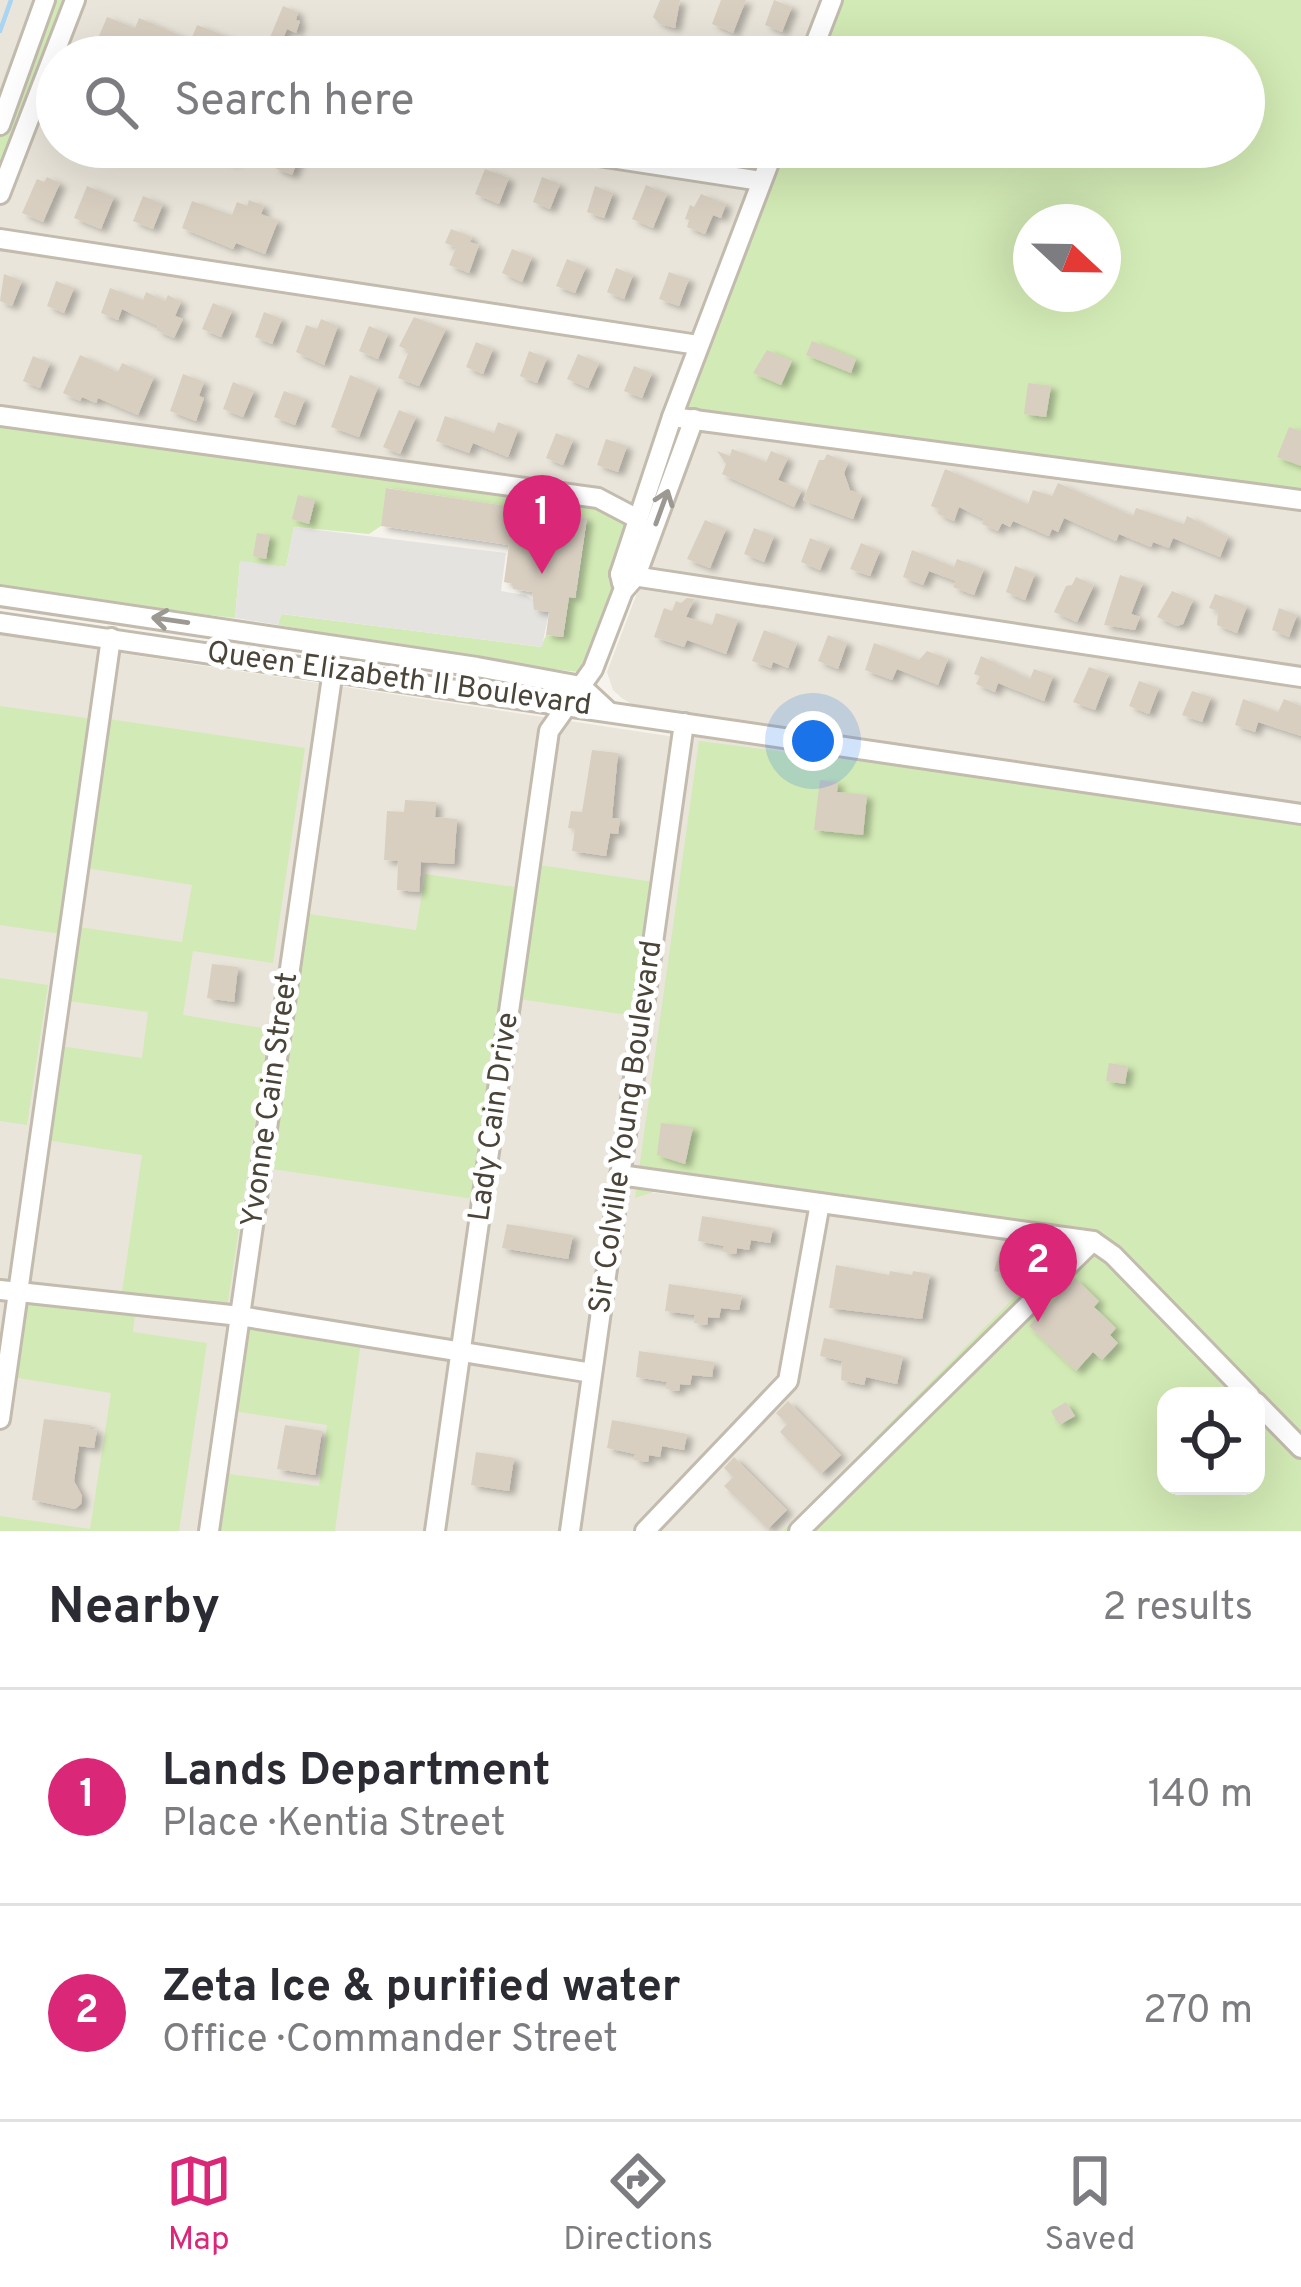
<!DOCTYPE html>
<meta charset="utf-8">
<style>
:root{--surface:#fff;--page:#f2f2f3;--text:#2b2b33;--muted:#7c7c81;--line:#e1e1e2;--accent:#db2777}
body{margin:0;font-family:Overpass,sans-serif;background:var(--page);color:var(--text)}
.controls{position:absolute;right:36px;bottom:36px;display:grid;overflow:hidden;border-radius:24px;box-shadow:0 12px 48px #0002}
.controls button{width:108px;height:108px;display:grid;place-items:center;padding:0;border:0;border-bottom:3px solid var(--line);background:var(--surface);color:var(--text);font:60px sans-serif}
.compass{position:absolute;left:1013px;top:204px;width:108px;height:108px;border-radius:50%;background:var(--surface);box-shadow:0 12px 48px #0002;rotate:112deg}
.you{position:absolute;left:813px;top:741px;width:42px;height:42px;margin:-30px;border:9px solid #fff;border-radius:50%;background:#1a73e8;box-shadow:0 0 0 18px #1a73e833}
.badge{display:grid;place-items:center;width:78px;height:78px;border-radius:50%;background:var(--accent);color:#fff;font-size:39px;font-weight:700}
.pin{position:absolute;translate:-50% -99px;filter:drop-shadow(0 3px 6px #0008)}
.pin::after{content:'';position:absolute;top:63px;width:42px;height:36px;background:inherit;clip-path:polygon(0 0,100% 0,50% 100%)}
.list{margin:0;padding:0;list-style:none}
h2{display:flex;justify-content:space-between;align-items:center;height:156px;margin:0;padding:0 48px;font-size:51px}
h2 small{font-size:39px;font-weight:400;color:var(--muted)}
.list li{display:grid;grid-template-columns:78px 1fr auto;gap:36px;align-items:center;box-sizing:border-box;height:216px;padding:0 48px;border-top:3px solid var(--line)}
.list b{display:block;font-size:45px;white-space:nowrap}
.list p{margin:0;font-size:39px;white-space:nowrap;color:var(--muted)}
.list em{font-size:39px;font-style:normal;color:var(--muted)}
.icon{flex:none;width:66px;height:66px;fill:none;stroke:currentColor;stroke-width:2;stroke-linecap:round;stroke-linejoin:round}
.map{position:relative;flex:none;width:1301px;height:1531px;overflow:hidden}
.search{position:absolute;background:var(--surface);box-shadow:0 12px 48px #0002;left:36px;right:36px;top:36px;height:132px;display:flex;align-items:center;gap:30px;box-sizing:border-box;padding:0 42px;border-radius:66px;color:var(--muted);font-size:45px}
.sheet{height:588px;background:var(--surface)}
nav{display:flex;justify-content:space-around;align-items:center;box-sizing:border-box;height:168px;border-top:3px solid var(--line);background:var(--surface);font-size:33px;color:var(--muted)}
nav a{display:grid;justify-items:center;gap:6px}
nav .on{color:var(--accent)}
.map>svg:first-child{display:block}
.residential{fill:#eae5da}
.green{fill:#d2eab5;fill-rule:evenodd}
.parking{fill:#e5e3e0}
.lines{fill:none;stroke-linecap:round;stroke-linejoin:round}
.stream{stroke:#a9d4f2;stroke-width:4.5}
.building{fill:#d8cfc1;filter:url(#shadow)}
.minor-casing{stroke:#c2bbae;stroke-width:24}
.minor{stroke:#fff;stroke-width:18}
.oneway{stroke:#9c9892}
.labels{text-anchor:middle;dominant-baseline:central;stroke-width:10;stroke-linejoin:round;paint-order:stroke}
.street-label{font-size:30px;fill:#4b4439;stroke:#fff}
</style>
<div class="map">
<svg width="1301" height="1531" viewBox="0 0 1301 1531">
<defs>
<filter id="shadow"><feDropShadow dx="6" dy="4" stdDeviation="3" flood-color="#0004"/></filter>
</defs>
<rect width="100%" height="100%" fill="#f6f3ec"/>
<polygon class="residential" points="0,0 833,0 811,57 57,57 57,147 776,147 1301,500 1301,817 649,1192 1033,1242 1052,1252 1049,1262 783,1531 0,1531 0,635 695,740 623,699 613,690 607,672 637,593 637,520 0,416"/>
<g class="green">
<polygon points="45,0 75,0 0,194 0,122"/>
<path d="M833,0H1301V499L672,417L776,147H1244V57H811ZM1031,222H1103V294H1031Z"/>
<polygon points="0,416 598,498 638,519 586,660 578,672 484,661 278,625 281,614 541,647 546,635 563,637 569,597 576,598 587,518 387,488 381,526 369,534 294,527 286,567 240,562 235,618 0,591"/>
<polygon points="0,706 93,719 61,934 0,925"/>
<polygon points="109,719 305,748 273,963 193,951 183,1015 269,1029 227,1308 122,1292 142,1155 46,1140 60,1046 142,1058 148,1012 68,1001 79,927 182,942 192,885 86,868"/>
<path d="M699,741L1301,817V1531H783L1049,1262L1052,1253L1032,1242L659,1190L635,1198ZM1166,1396H1256V1486H1166Z"/>
<polygon points="539,865 654,882 634,1016 519,999"/>
<polygon points="425,874 521,888 474,1199 265,1168 303,913 416,930"/>
<polygon points="0,978 48,985 27,1125 0,1121"/>
<polygon points="24,1297 135,1314 133,1332 207,1343 179,1531 0,1531 0,1516 90,1529 111,1393 12,1377"/>
<polygon points="245,1325 361,1341 335,1531 221,1531 229,1474 319,1486 327,1425 233,1411"/>
</g>
<polygon class="parking" points="294,527 506,553 501,591 525,595 536,601 535,610 549,612 542,647 282,614 278,625 235,618 240,561 286,567"/>
<g class="lines">
<polyline class="stream" points="0,31 11,0"/>
</g>
<g class="building">
<polygon points="660,0 680,0 675,28 660,24 653,17"/>
<polygon points="721,0 746,0 733,33 712,24"/>
<polygon points="774,0 792,7 782,32 765,25"/>
<polygon points="283,6 298,12 296,20 300,21 296,33 287,29 276,54 279,57 201,57 181,50 178,57 150,57 119,44 116,52 96,43 107,17 135,28 139,18 191,40 197,25 255,47 259,38 268,42"/>
<polygon points="520,38 539,47 535,57 510,57"/>
<polygon points="196,147 239,147 233,162"/>
<polygon points="279,147 302,150 292,175 275,168"/>
<polygon points="485,169 509,178 499,204 475,194"/>
<polygon points="47,177 60,183 43,222 22,213 37,179 44,182"/>
<polygon points="542,177 560,184 550,209 533,202"/>
<polygon points="646,185 667,194 653,228 632,219"/>
<polygon points="87,186 114,197 101,229 74,218"/>
<polygon points="595,186 613,193 604,218 587,212"/>
<polygon points="701,194 726,204 721,218 713,215 705,234 687,227 689,220 685,219 690,205 694,207"/>
<polygon points="143,196 163,204 153,229 133,221"/>
<polygon points="249,200 264,206 261,214 278,221 265,254 236,243 233,249 182,228 192,201 232,215 237,202 247,206"/>
<polygon points="451,229 472,237 470,242 479,245 469,273 449,265 456,247 445,243"/>
<polygon points="512,249 532,257 522,282 502,273"/>
<polygon points="567,259 586,267 575,293 556,286"/>
<polygon points="616,268 633,275 624,299 607,292"/>
<polygon points="669,272 689,279 679,306 659,299"/>
<polygon points="4,274 22,281 12,306 0,301"/>
<polygon points="56,281 74,288 64,313 47,306"/>
<polygon points="110,288 143,300 146,292 165,301 168,295 181,302 175,316 183,319 174,338 156,330 158,326 122,309 118,320 101,313"/>
<polygon points="213,303 232,311 221,337 202,329"/>
<polygon points="264,312 282,319 272,344 255,337"/>
<polygon points="414,317 446,329 419,386 398,378 409,351 399,346"/>
<polygon points="321,319 338,326 324,365 296,352 306,325 317,329"/>
<polygon points="369,326 388,334 378,359 359,351"/>
<polygon points="812,341 856,359 851,373 806,355"/>
<polygon points="476,342 493,349 483,374 466,367"/>
<polygon points="767,350 792,361 781,385 753,373"/>
<polygon points="529,351 547,358 537,383 520,376"/>
<polygon points="578,354 599,363 588,388 567,379"/>
<polygon points="80,355 118,372 122,363 154,377 138,415 98,398 96,403 82,397 80,401 63,393"/>
<polygon points="33,356 50,363 40,388 23,381"/>
<polygon points="634,366 652,373 642,398 624,391"/>
<polygon points="183,374 204,382 199,396 204,398 196,421 170,411"/>
<polygon points="350,375 378,387 359,437 331,427"/>
<polygon points="233,382 254,391 243,417 223,409"/>
<polygon points="1028,383 1051,386 1046,417 1024,414"/>
<polygon points="284,391 305,399 295,425 274,417"/>
<polygon points="399,410 416,417 400,454 383,447"/>
<polygon points="445,416 494,433 498,422 518,430 508,457 473,443 469,453 436,441"/>
<polygon points="1289,427 1301,431 1301,466 1277,457"/>
<polygon points="556,433 573,440 563,465 546,458"/>
<polygon points="606,439 627,446 618,472 597,465"/>
<polygon points="732,449 766,462 771,451 788,458 778,480 802,490 794,507 722,474 726,464 717,451 730,456"/>
<polygon points="827,454 848,463 844,473 850,490 862,495 853,519 803,500 819,460 824,460"/>
<polygon points="945,469 1028,504 1033,490 1052,496 1058,483 1133,516 1136,508 1184,524 1187,516 1228,537 1220,557 1173,538 1169,548 1153,542 1151,547 1119,534 1116,541 1064,518 1058,532 1052,529 1049,536 1013,521 1010,527 1002,523 998,531 982,524 984,519 959,507 954,521 938,514 939,509 931,506"/>
<polygon points="386,488 587,518 575,598 569,597 563,637 546,635 549,612 534,610 532,592 513,589 513,584 504,582 509,545 381,526"/>
<polygon points="298,495 315,500 309,524 292,519"/>
<polygon points="705,520 726,529 710,568 687,559"/>
<polygon points="754,528 774,536 764,562 744,554"/>
<polygon points="257,533 270,535 266,559 253,556"/>
<polygon points="810,538 830,546 820,570 801,562"/>
<polygon points="861,543 880,551 870,576 850,569"/>
<polygon points="912,550 954,567 957,559 984,569 974,595 953,587 956,581 929,571 923,585 903,577"/>
<polygon points="1015,566 1035,574 1025,600 1006,592"/>
<polygon points="1120,575 1143,583 1131,614 1140,617 1135,630 1104,625"/>
<polygon points="1076,577 1094,585 1077,622 1054,612 1066,586 1072,585"/>
<polygon points="1172,591 1193,600 1183,624 1177,626 1157,617"/>
<polygon points="1215,594 1247,606 1237,633 1217,625 1218,611 1209,608"/>
<polygon points="687,598 694,599 686,617 712,625 716,613 738,620 726,654 687,640 684,647 654,637 664,608 672,611 676,601 681,603"/>
<polygon points="1279,608 1297,615 1289,637 1272,630"/>
<polygon points="764,630 797,643 788,668 773,662 771,668 752,661"/>
<polygon points="828,635 847,643 838,669 818,661"/>
<polygon points="874,643 919,660 927,651 948,659 938,685 897,669 892,680 865,670"/>
<polygon points="981,656 1030,679 1034,669 1053,676 1044,701 998,683 995,692 976,684 980,676 974,674"/>
<polygon points="1089,667 1109,674 1095,710 1073,702"/>
<polygon points="1139,681 1159,688 1149,714 1129,706"/>
<polygon points="1192,691 1211,697 1202,722 1182,715"/>
<polygon points="1243,699 1278,712 1284,699 1301,706 1301,736 1258,722 1255,732 1235,725"/>
<polygon points="592,750 618,753 612,818 620,819 618,834 610,833 606,856 572,851 575,829 568,828 571,811 582,812"/>
<polygon points="820,780 838,782 837,792 867,795 863,835 814,830"/>
<polygon points="405,800 436,802 435,817 457,819 454,864 421,862 419,892 397,890 398,861 384,860 387,811 404,812"/>
<polygon points="212,964 238,967 234,1002 207,998"/>
<polygon points="1109,1063 1128,1066 1125,1084 1106,1081"/>
<polygon points="661,1123 693,1127 685,1164 657,1155"/>
<polygon points="702,1216 773,1228 770,1243 751,1240 749,1250 737,1248 736,1254 723,1252 724,1246 698,1241"/>
<polygon points="507,1224 573,1235 568,1259 502,1248"/>
<polygon points="1015,1246 1043,1254 1038,1270 1031,1268 1027,1280 994,1271 1000,1251 1012,1255"/>
<polygon points="836,1265 889,1275 890,1271 912,1275 913,1271 930,1274 922,1319 829,1308"/>
<polygon points="1075,1278 1099,1301 1094,1307 1116,1328 1110,1335 1118,1343 1102,1360 1093,1352 1076,1371 1029,1326"/>
<polygon points="669,1284 742,1295 739,1310 721,1308 719,1318 708,1317 707,1325 694,1323 695,1315 665,1311"/>
<polygon points="824,1338 903,1356 897,1384 866,1377 864,1385 841,1380 842,1361 820,1356"/>
<polygon points="639,1351 714,1362 712,1377 692,1375 690,1385 680,1384 679,1391 666,1389 667,1382 636,1377"/>
<polygon points="788,1401 841,1455 821,1474 780,1432 787,1424 776,1413"/>
<polygon points="1066,1402 1075,1416 1059,1425 1051,1411"/>
<polygon points="44,1419 90,1425 90,1429 97,1430 94,1448 79,1446 74,1481 82,1496 81,1504 75,1509 32,1500"/>
<polygon points="612,1420 687,1434 684,1450 662,1446 660,1457 649,1455 648,1462 634,1460 635,1454 607,1448"/>
<polygon points="285,1425 322,1431 315,1475 277,1469"/>
<polygon points="476,1452 514,1458 509,1491 471,1485"/>
<polygon points="734,1457 787,1510 768,1529 724,1486 733,1477 724,1468"/>
</g>
<g class="lines">
<defs>
<g id="minor">
<polyline points="810,57 832,0"/>
<polyline points="0,125 45,0"/>
<polyline points="540,147 761,181"/>
<polyline points="0,194 75,0"/>
<polyline points="0,239 698,345"/>
<polyline points="0,416 598,498 638,519"/>
<polyline points="672,417 1301,500"/>
<polyline points="620,574 1301,677"/>
<polyline points="622,583 620,574 672,417 775,147"/>
<polyline points="0,596 477,667 581,686 608,711"/>
<polyline points="0,623 1301,814"/>
<polyline points="620,1175 1093,1241 1113,1255 1250,1396"/>
<polyline points="0,1290 240,1316 592,1373"/>
<polyline points="1256,1402 1301,1448"/>
<polyline points="0,1419 111,638"/>
<polyline points="209,1531 333,670"/>
<polyline points="435,1531 549,731 593,669 623,591 636,576 694,419"/>
<polyline points="570,1531 684,723"/>
<polyline points="645,1531 788,1381 820,1203"/>
<polyline points="799,1531 1093,1241"/>
</g>
</defs>
<use href="#minor" class="minor-casing"/>
<use href="#minor" class="minor"/>
</g>
<defs><path id="oneway-shaft" d="M-6 0H5M1.5-3L5.5 0L1.5 3" fill="none" stroke-width="1.6" stroke-linecap="round" stroke-linejoin="round" transform="scale(3)"/></defs>
<g class="oneway">
<use href="#oneway-shaft" transform="translate(662 507) rotate(-70)"/>
<use href="#oneway-shaft" transform="translate(170 620) rotate(-172)"/>
</g>
<g class="labels">
<g class="street-label">
<text transform="translate(399 680) rotate(8)">Queen Elizabeth II Boulevard</text>
<text transform="translate(271 1100) rotate(-82)">Yvonne Cain Street</text>
<text transform="translate(495 1117) rotate(-82)">Lady Cain Drive</text>
<text transform="translate(627 1127) rotate(-82)">Sir Colville Young Boulevard</text>
</g>
</g>
</svg>
<div class="controls">
<button><svg class="icon" aria-label="locate" viewBox="0 0 24 24"><circle cx="12" cy="12" r="6"/><path d="M12 2v4M12 18v4M2 12h4M18 12h4"/></svg></button>
</div>
<svg class="compass" viewBox="-18 -18 36 36"><path d="M0-13l5 13h-10z" fill="#e53935"/><path d="M0 13l5-13h-10z" fill="#7c7c81"/></svg>
<div class="you"></div>
<div class="pin badge" style="left:542px;top:574px">1</div>
<div class="pin badge" style="left:1038px;top:1322px">2</div>
<div class="search"><svg class="icon" aria-label="search" viewBox="0 0 24 24"><circle cx="10" cy="10" r="6"/><path d="M15 15l6 6"/></svg>Search here</div>
</div>
<section class="sheet">
<h2>Nearby<small>2 results</small></h2>
<ul class="list">
<li><span class="badge">1</span><div><b>Lands Department</b><p>Place · Kentia Street</p></div><em>140 m</em></li>
<li><span class="badge">2</span><div><b>Zeta Ice &amp; purified water</b><p>Office · Commander Street</p></div><em>270 m</em></li>
</ul>
</section>
<nav>
<a class="on"><svg class="icon" aria-label="map" viewBox="0 0 24 24"><path d="M3 6l6-2 6 2 6-2v14l-6 2-6-2-6 2zM9 4v14M15 6v14"/></svg>Map</a>
<a><svg class="icon" aria-label="directions" viewBox="0 0 24 24"><path d="M12 3l9 9-9 9-9-9zM9 14v-3h6M13 9l2 2-2 2"/></svg>Directions</a>
<a><svg class="icon" aria-label="saved" viewBox="0 0 24 24"><path d="M7 4h10v16l-5-4-5 4z"/></svg>Saved</a>
</nav>
